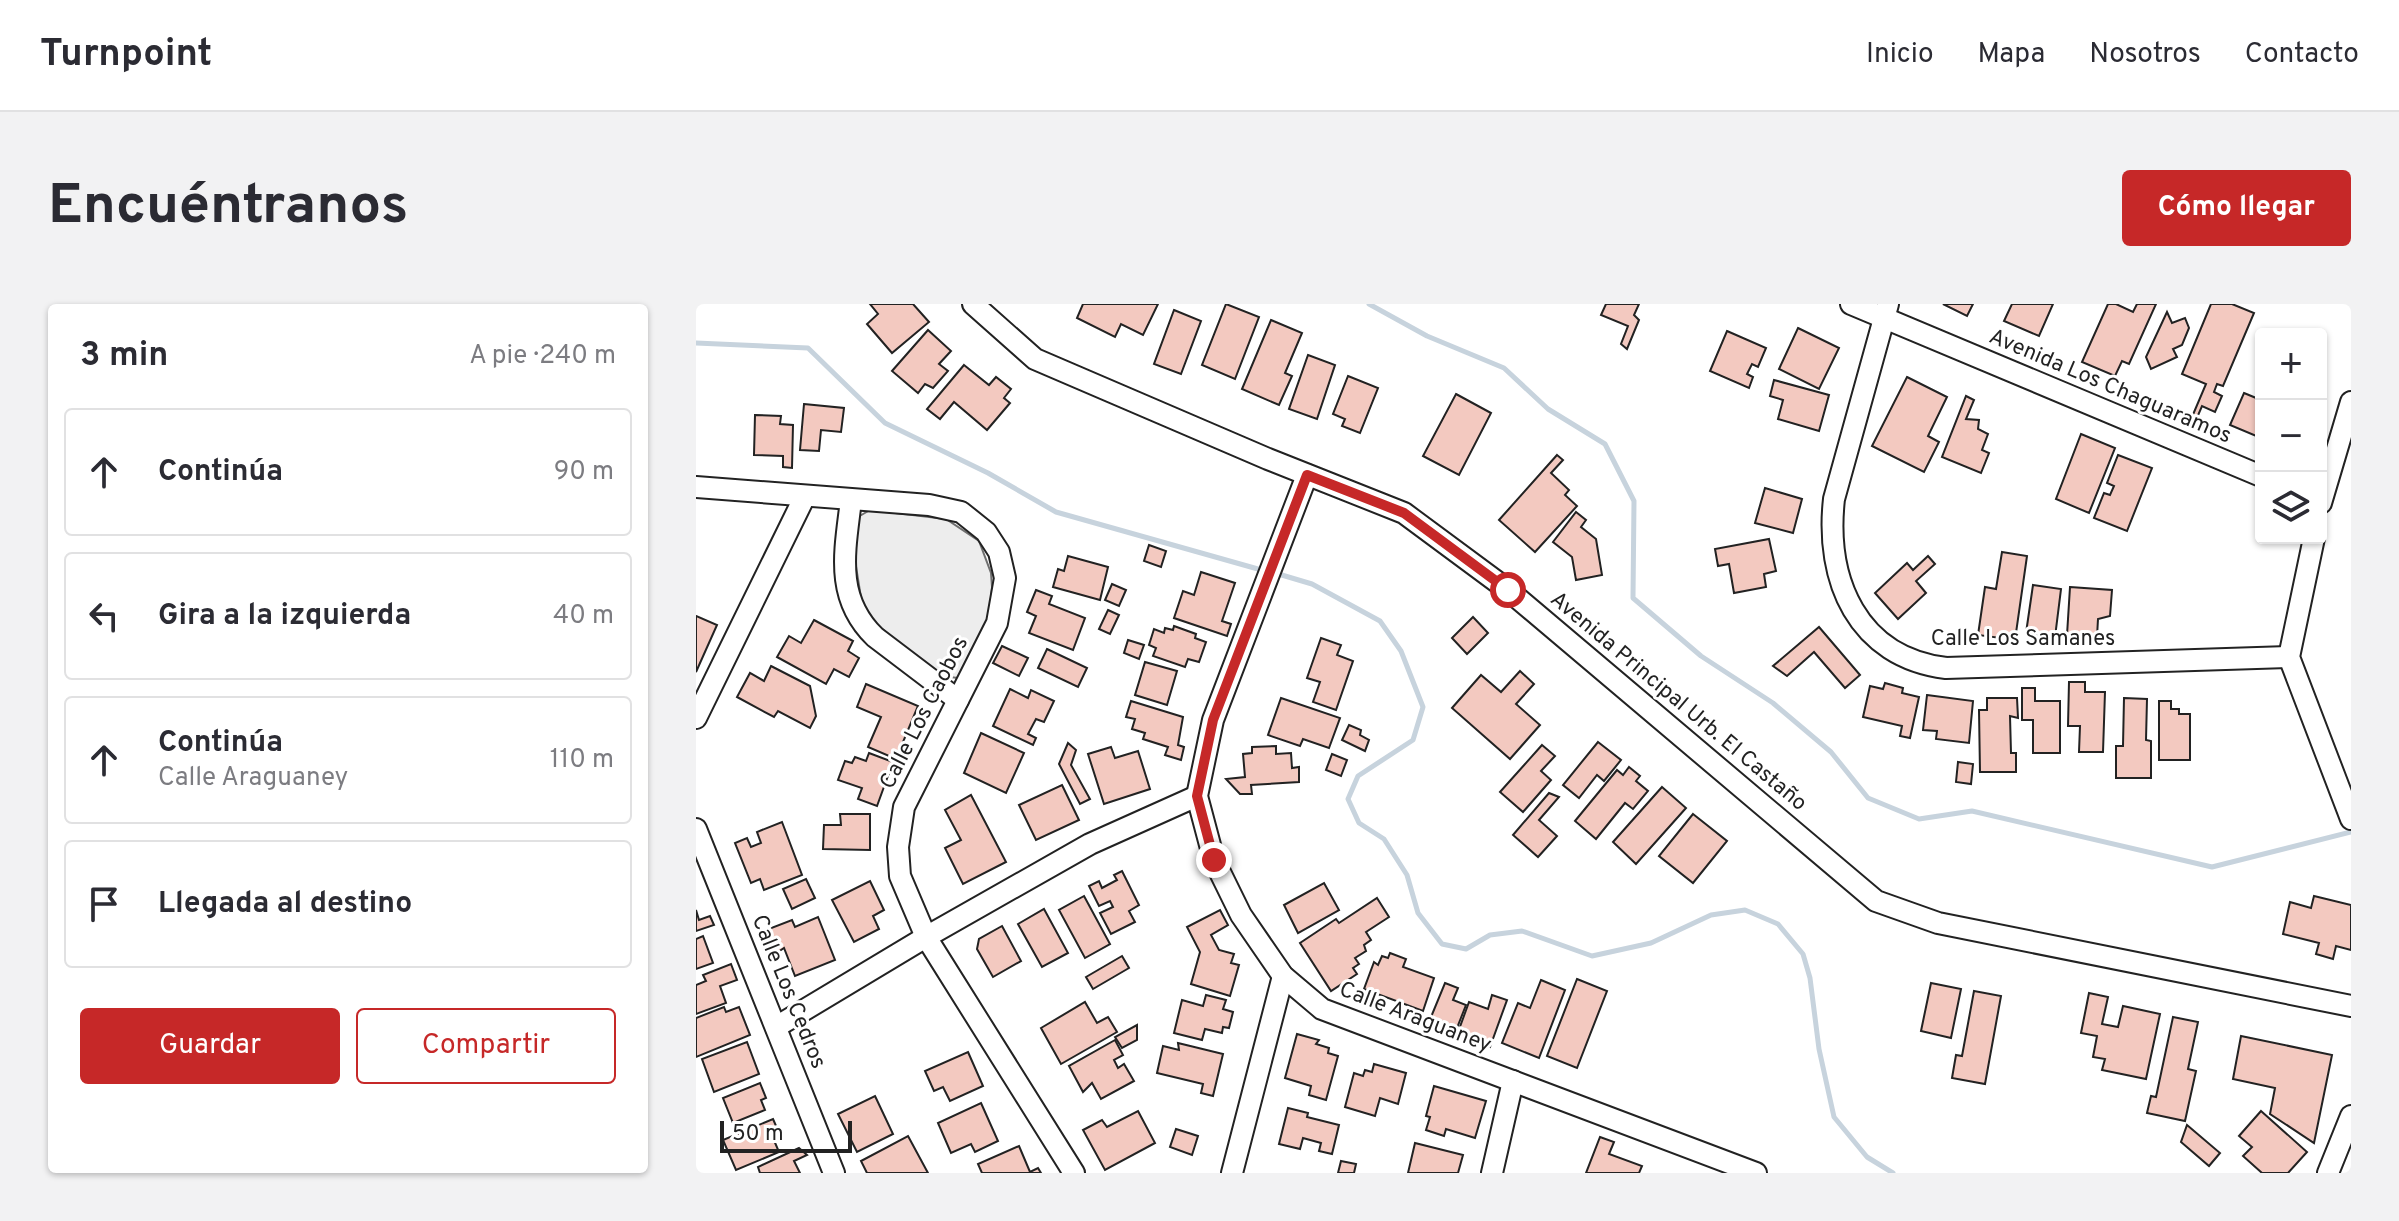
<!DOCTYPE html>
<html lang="es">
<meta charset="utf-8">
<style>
:root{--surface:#fff;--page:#f2f2f3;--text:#2b2b33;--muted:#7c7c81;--line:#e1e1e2;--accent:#c62828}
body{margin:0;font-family:Overpass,sans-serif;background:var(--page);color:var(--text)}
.controls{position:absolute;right:24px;top:24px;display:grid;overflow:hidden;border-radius:8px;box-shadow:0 2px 6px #0004}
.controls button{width:72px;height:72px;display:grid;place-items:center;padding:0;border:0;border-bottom:2px solid var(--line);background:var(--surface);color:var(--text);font:40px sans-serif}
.scale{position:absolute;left:24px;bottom:20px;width:132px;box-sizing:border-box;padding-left:8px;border:4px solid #222;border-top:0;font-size:22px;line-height:28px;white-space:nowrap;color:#222;-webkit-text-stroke:6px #fff;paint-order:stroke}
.stop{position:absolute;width:24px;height:24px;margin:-18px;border:6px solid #c62828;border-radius:50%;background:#fff}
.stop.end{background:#c62828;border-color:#fff;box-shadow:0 2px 8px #0008}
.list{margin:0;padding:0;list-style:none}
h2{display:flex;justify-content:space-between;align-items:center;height:104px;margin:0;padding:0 32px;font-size:34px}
h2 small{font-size:26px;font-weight:400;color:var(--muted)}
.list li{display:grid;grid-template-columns:52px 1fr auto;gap:24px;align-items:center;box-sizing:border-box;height:128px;margin:0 16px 16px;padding:0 16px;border:2px solid var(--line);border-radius:8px}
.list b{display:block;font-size:30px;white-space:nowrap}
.list p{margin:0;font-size:26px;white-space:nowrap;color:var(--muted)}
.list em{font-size:26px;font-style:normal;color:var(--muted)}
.actions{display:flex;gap:16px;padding:24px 32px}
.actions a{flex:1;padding:18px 0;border:2px solid var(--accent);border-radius:8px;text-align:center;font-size:28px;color:var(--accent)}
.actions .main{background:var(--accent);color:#fff}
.icon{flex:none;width:44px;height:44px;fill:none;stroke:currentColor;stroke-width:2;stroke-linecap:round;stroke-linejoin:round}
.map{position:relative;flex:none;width:1655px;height:869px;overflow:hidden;border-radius:8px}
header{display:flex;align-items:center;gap:48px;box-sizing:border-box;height:112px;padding:0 40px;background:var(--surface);border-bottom:2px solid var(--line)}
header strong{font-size:38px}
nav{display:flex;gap:44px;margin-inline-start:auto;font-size:28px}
.intro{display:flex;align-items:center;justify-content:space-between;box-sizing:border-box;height:192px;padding:0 48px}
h1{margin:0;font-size:56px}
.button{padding:20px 36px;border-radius:8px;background:var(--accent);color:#fff;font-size:28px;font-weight:700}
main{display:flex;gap:48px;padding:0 48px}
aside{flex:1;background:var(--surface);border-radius:8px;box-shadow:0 2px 6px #0004}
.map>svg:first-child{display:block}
.parking{fill:#ededed;stroke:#6f6f6f;stroke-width:2}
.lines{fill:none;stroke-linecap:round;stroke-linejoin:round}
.stream{stroke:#c7d3dd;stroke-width:5}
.building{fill:#f3c9c0;stroke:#222;stroke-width:2}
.minor-casing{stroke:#222;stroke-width:24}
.minor{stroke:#fff;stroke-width:20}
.route{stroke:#c62828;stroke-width:10}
.labels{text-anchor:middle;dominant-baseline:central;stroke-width:6;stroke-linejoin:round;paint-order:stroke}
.street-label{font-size:22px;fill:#222;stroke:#fff}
</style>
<header>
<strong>Turnpoint</strong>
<nav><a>Inicio</a><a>Mapa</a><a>Nosotros</a><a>Contacto</a></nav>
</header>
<div class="intro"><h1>Encuéntranos</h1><a class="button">Cómo llegar</a></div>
<main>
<aside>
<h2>3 min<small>A pie · 240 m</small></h2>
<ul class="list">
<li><svg class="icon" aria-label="ahead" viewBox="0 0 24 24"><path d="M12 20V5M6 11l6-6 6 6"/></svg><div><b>Continúa</b></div><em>90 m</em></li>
<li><svg class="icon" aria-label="left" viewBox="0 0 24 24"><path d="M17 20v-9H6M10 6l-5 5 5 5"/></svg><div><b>Gira a la izquierda</b></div><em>40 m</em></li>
<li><svg class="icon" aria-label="ahead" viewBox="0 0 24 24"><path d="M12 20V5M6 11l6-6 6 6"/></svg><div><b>Continúa</b><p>Calle Araguaney</p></div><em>110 m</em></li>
<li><svg class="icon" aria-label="arrive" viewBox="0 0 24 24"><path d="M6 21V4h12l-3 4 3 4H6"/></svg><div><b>Llegada al destino</b></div></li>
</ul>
<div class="actions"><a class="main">Guardar</a><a>Compartir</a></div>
</aside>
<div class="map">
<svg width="1655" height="869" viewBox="0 0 1655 869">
<rect width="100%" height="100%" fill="#fff"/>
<polygon class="parking" points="174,206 250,215 283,237 295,269 296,283 293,315 272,364 262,374 245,372 216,352 173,313 166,300 158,250 162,213"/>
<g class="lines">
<g class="stream">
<polyline points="673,0 731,32 808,64 852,105 909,140 938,197 937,294 1005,352 1077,399 1135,448 1172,494 1223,515 1276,507 1516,563 1655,528"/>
<polyline points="0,39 112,44 189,119 292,169 360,208 569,267"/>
<polyline points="579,269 616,280 684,317 705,347 727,403 717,436 662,472 652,495 663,519 688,535 711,571 722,609 746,640 770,645 794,631 826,627 896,652 955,639 1015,611 1049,606 1082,620 1107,650 1114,674 1123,745 1138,813 1171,853 1197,869"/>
</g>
</g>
<g class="building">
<polygon points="174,0 217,0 233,18 196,49 171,20 182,10"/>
<polygon points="387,0 462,0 447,31 425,20 419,33 381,14"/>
<polygon points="530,0 563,13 539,75 506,61"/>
<polygon points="910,0 943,0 938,11 943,16 931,45 925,40 932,22 905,11"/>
<polygon points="1247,0 1277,0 1271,12"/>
<polygon points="1316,0 1357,0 1343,32 1308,17"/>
<polygon points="1412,0 1420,0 1437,8 1441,0 1460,0 1433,60 1426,57 1419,72 1386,58"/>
<polygon points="1515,0 1536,0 1558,9 1527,82 1521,80 1518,88 1526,92 1519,108 1506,102 1500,116 1511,120 1508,127 1493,120 1510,80 1486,70"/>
<polygon points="478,6 505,17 485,70 458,60"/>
<polygon points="1471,8 1476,19 1489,14 1493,24 1486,41 1477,45 1481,53 1455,65 1450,53"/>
<polygon points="575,16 606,29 589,69 596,72 583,101 546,85"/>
<polygon points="1102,24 1143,44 1123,85 1083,65"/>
<polygon points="232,26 255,47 243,60 252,67 237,84 229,80 222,89 196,67"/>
<polygon points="1031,27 1070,44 1062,63 1056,60 1051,70 1057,73 1053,84 1014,67"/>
<polygon points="612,51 639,61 621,115 593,105"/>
<polygon points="268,61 293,81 300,73 315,85 308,94 314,99 291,126 258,98 244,115 231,105"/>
<polygon points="652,72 682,84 664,129 646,122 649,115 637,110"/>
<polygon points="1211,73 1251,93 1232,132 1243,138 1228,168 1176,142"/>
<polygon points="1078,76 1133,91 1123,127 1082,115 1087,96 1074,92"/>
<polygon points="1548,89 1565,96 1565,134 1534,121"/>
<polygon points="760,90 795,109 763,171 727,152"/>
<polygon points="1270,92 1278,96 1270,115 1283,116 1282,125 1292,130 1286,146 1293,149 1285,169 1246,153"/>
<polygon points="108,100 148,104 145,128 125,126 123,147 104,146"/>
<polygon points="59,111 85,112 84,120 97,121 96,164 87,163 87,152 58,151"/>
<polygon points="1385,130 1419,144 1393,209 1360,195"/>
<polygon points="861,151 867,156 855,169 873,186 869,191 881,202 839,248 803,216"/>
<polygon points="1422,151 1456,164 1431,227 1398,214 1408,189 1414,191 1418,182 1411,179"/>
<polygon points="1069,184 1106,195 1097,229 1059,219"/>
<polygon points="880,208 890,216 885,223 900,235 906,271 880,276 876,253 857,238"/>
<polygon points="1073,235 1080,267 1068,270 1070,283 1038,289 1033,260 1022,262 1019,245"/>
<polygon points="453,241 470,247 465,263 448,257"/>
<polygon points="1306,248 1331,252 1319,336 1282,331 1289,283 1300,285"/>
<polygon points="372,252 412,263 404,296 357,283 362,265 368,267"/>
<polygon points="1232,252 1239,260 1220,277 1230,289 1202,315 1179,289 1211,259 1217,266"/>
<polygon points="505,268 539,279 526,317 535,320 531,332 478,314 487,287 498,291"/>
<polygon points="416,280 430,286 423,302 409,296"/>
<polygon points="1337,281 1365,285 1359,333 1330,329"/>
<polygon points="1374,283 1416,286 1414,312 1402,315 1401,333 1371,331"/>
<polygon points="340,286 356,292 353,300 389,314 377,346 333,329 340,312 331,308"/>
<polygon points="412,306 423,311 414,330 403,325"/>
<polygon points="0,312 21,321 0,368"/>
<polygon points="777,313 792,329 771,350 756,334"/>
<polygon points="118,316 157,337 152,347 163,354 153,373 138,365 130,380 81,353 93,332 105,339"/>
<polygon points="478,322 500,330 499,334 510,338 503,358 492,355 489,363 457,352 460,344 453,341 458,325 468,329 469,324 477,326"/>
<polygon points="1123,323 1164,371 1149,384 1118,348 1091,372 1077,362"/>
<polygon points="625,334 645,341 641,351 657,357 640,406 617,398 624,378 611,374"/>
<polygon points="432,336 448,341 443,355 428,349"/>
<polygon points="306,342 332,354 323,372 297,359"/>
<polygon points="351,345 391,364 382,383 342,364"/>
<polygon points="449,358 481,367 471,401 439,391"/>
<polygon points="75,362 114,382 120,412 114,424 82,407 78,413 41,393 54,369 68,377"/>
<polygon points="824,367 838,380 820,400 844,421 814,455 756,404 785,371 805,388"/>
<polygon points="1373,378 1389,378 1389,388 1409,388 1407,448 1383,448 1384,422 1372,422"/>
<polygon points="1189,379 1207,384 1206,389 1223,393 1214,434 1204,432 1206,422 1167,413 1174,382 1187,385"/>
<polygon points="170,380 222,402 200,455 172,443 185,413 161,403"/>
<polygon points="1326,384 1339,384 1339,397 1364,397 1364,449 1337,449 1337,416 1326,416"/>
<polygon points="314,385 332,394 335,386 358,397 348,418 340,415 332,430 340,434 337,441 297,422"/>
<polygon points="1231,391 1277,397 1273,439 1240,435 1241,427 1227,426"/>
<polygon points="585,394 644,414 633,444 607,435 604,442 572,431"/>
<polygon points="1291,394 1321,394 1322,414 1314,412 1315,449 1320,449 1320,468 1284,468 1283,406 1291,406"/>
<polygon points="1428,394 1451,395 1450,436 1455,437 1455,474 1420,474 1420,442 1427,442"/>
<polygon points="435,397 487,413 482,441 488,443 485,456 469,451 472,443 447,435 449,429 436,425 439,415 430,413"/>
<polygon points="1463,397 1475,397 1475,405 1483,405 1483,410 1494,410 1494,456 1463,456"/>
<polygon points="653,421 665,426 664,431 673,436 669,447 646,436"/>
<polygon points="285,429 328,449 310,489 268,469"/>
<polygon points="902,438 925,456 908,477 901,471 883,494 867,481"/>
<polygon points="372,439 380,446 375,461 394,495 384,500 363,460"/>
<polygon points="846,441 859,452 845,467 855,476 827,508 804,488"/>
<polygon points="580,442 580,450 595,449 596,464 603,463 603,478 555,481 556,490 544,490 530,475 549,473 547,450 556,449 556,443"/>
<polygon points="415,443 419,454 442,447 454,485 408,500 392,450"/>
<polygon points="173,449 197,458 181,502 162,495 166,484 142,476 149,457 156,459 159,453 170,457"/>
<polygon points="636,450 651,456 645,472 630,466"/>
<polygon points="1262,458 1277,460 1275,480 1260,478"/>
<polygon points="933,463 944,472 940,477 952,487 937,505 929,499 900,535 879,517 921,466 927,471"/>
<polygon points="366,481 383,516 340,536 323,501"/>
<polygon points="966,483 990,504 940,560 917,538"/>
<polygon points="853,489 863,493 843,516 861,532 842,553 817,531"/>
<polygon points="275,491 310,558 267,580 249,544 265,536 249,506"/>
<polygon points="144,510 174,510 174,546 127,545 128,521 145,521"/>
<polygon points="997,510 1031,537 997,579 963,552"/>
<polygon points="86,518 106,571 68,586 64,575 55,579 39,539 51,534 55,543 65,539 61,528"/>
<polygon points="426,567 443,601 433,607 439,618 415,630 404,609 417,603 414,597 403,602 393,582 403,577 406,584 421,576 418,571"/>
<polygon points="110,575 119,594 96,605 87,585"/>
<polygon points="174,577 188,606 177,612 183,625 158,638 136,596"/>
<polygon points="628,579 643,606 602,629 588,601"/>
<polygon points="388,592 414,640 389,654 363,606"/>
<polygon points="1618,592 1655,601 1655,646 1640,642 1637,655 1620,650 1623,639 1587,630 1594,598 1615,604"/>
<polygon points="681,594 693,613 670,628 675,636 668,641 670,647 659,654 663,660 657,664 661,670 635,687 604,639 640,615 643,619"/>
<polygon points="348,605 372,649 346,663 322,620"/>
<polygon points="0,606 3,616 14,612 18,621 0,627"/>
<polygon points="524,606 532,621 515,631 523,646 538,650 535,659 543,661 534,692 495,680 504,648 491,623"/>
<polygon points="122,613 139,656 99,672 88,644 79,650 70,626 96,616 99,623"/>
<polygon points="306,622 325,657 297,673 281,645 283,635"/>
<polygon points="7,632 17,659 0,665 0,635"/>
<polygon points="694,649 710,655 707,663 738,674 727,707 668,685 678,658 682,661 686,652 692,654"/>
<polygon points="426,652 433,664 397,685 390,673"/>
<polygon points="35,660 41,676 24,682 30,699 0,710 0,681 10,677 7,671"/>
<polygon points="881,675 911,687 881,764 851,752"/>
<polygon points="845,676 869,686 843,754 806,739 822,699 834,704"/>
<polygon points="749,679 762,684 757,696 770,701 761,724 735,713"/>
<polygon points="1235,679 1265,685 1255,734 1225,727"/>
<polygon points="1278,687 1305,692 1289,780 1256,774 1260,751 1266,752"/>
<polygon points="1393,689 1412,693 1406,720 1422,723 1427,702 1464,710 1450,775 1406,766 1409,755 1397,753 1401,732 1385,729"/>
<polygon points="510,691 530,696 527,705 537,708 533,724 527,723 526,729 509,725 506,736 478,729 486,696 507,702"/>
<polygon points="796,691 811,696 794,743 761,731 773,698 792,705"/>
<polygon points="389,698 401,719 412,713 421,728 365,760 345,724"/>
<polygon points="28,703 30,708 43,703 54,731 0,753 0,714"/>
<polygon points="1477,713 1502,718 1492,765 1500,767 1489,817 1451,809 1455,792 1460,793"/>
<polygon points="441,721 441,736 426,744 419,733"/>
<polygon points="601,730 623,736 620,740 633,744 632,749 642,752 630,796 613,791 615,782 589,774"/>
<polygon points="1545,732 1636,751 1618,839 1574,810 1579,784 1537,775"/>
<polygon points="419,736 427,751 418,756 422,764 428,760 438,777 405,795 396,779 387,788 373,762"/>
<polygon points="51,738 63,770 18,788 6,755"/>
<polygon points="482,739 527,750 517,792 505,789 507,780 461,769 467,742 483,746"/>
<polygon points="272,748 287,782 254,797 247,783 238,787 229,767"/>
<polygon points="678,760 710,769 702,800 684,794 679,812 649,803 658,769 667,772 669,766 676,768"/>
<polygon points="64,779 70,794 65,796 69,806 37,819 27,794"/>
<polygon points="738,782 790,797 779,834 750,825 748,832 730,826 734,813 730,812"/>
<polygon points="179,792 197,830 161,848 142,810"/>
<polygon points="285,799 302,837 279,848 275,840 255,849 242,819"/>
<polygon points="592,804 612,809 611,813 643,821 636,850 623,847 625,839 607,834 604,845 583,840"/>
<polygon points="442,807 459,839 409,866 387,826 406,816 411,823"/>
<polygon points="1565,807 1611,848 1592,869 1566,869 1547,852 1556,843 1543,832"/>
<polygon points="77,815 84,831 77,834 83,848 40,866 27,836"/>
<polygon points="1491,821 1524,849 1513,862 1485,838"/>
<polygon points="480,825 502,832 496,851 474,843"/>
<polygon points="212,832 232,869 171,869 165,857"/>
<polygon points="904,833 918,838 913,850 946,862 943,869 890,869"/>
<polygon points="719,839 767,851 762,869 712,869"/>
<polygon points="323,842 334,868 342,864 345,869 286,869 282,860"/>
<polygon points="103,844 111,851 98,857 104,869 64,869 62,863"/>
<polygon points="645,857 660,860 658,869 642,869"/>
</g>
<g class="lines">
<defs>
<g id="minor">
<polyline points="277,0 339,55 572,155 708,209 812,286 1180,597 1242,619 1655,702"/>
<polyline points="1155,0 1565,172"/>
<path d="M1192,0L1138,195C1129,276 1161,353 1250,364L1593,353"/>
<polyline points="611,171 517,416 501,492 518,556 545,611 587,672 626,705 1060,869"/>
<polyline points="0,183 233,201 265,208 290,228 303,248 309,274 301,319 208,503 202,543 204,572 230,633 378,869"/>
<path d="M155,196C149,247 138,293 179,333L262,396"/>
<polyline points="1625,199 1655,98"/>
<polyline points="1618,234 1593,353 1655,515"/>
<polyline points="0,414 109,192"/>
<polyline points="0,525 138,869"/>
<polyline points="80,723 230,633 394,540 501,492"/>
<polyline points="536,869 587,672"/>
<polyline points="796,869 817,777"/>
<polyline points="1632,869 1655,812"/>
</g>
</defs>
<use href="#minor" class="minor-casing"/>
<use href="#minor" class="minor"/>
</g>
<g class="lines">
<polyline class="route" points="518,556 501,492 517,416 611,171 708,209 812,286"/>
</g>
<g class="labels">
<g class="street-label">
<text transform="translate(1414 83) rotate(23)">Avenida Los Chaguaramos</text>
<text x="1327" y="335">Calle Los Samanes</text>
<text transform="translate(982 398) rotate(40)">Avenida Principal Urb. El Castaño</text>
<text transform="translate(229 409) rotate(-63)">Calle Los Caobos</text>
<text transform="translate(92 688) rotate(68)">Calle Los Cedros</text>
<text transform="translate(719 714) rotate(21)">Calle Araguaney</text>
</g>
</g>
</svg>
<div class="controls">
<button>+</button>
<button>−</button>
<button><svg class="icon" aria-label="layers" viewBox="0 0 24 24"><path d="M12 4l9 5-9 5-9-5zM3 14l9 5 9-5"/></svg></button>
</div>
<div class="scale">50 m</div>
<div class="stop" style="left:812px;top:286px"></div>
<div class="stop end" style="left:518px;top:556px"></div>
</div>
</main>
